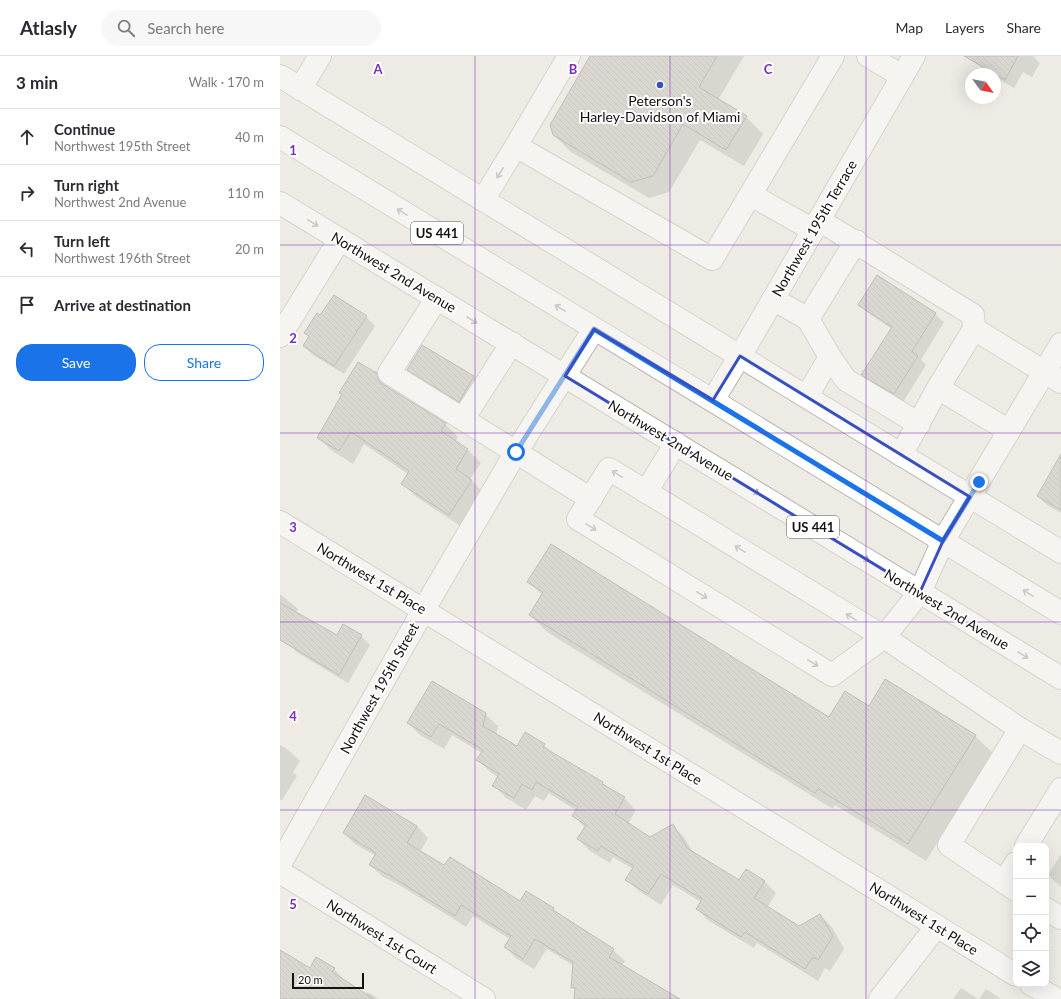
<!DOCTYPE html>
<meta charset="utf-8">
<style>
:root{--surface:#fff;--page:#f7f7f7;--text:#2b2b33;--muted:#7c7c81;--line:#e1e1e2;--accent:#1a73e8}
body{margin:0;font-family:Lato,sans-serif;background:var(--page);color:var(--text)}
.controls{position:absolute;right:12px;bottom:12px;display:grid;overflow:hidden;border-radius:8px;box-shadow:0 4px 16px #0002}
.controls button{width:36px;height:36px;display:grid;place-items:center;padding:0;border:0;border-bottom:1px solid var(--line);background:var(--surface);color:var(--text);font:20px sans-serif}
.compass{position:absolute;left:685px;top:12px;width:36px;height:36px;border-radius:50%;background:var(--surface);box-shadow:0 4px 16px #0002;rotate:123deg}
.scale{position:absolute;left:12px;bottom:10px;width:72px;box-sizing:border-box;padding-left:4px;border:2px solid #12110f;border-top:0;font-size:11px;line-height:14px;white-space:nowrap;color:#12110f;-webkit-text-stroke:3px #fff;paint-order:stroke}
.stop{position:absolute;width:12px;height:12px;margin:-9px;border:3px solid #1a73e8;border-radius:50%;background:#fff}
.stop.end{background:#1a73e8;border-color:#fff;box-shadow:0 1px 4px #0008}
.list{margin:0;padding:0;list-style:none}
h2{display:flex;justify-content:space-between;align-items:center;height:52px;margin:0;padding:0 16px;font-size:17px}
h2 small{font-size:13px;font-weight:400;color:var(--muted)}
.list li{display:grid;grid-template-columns:26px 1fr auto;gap:12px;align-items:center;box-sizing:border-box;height:56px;padding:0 16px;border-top:1px solid var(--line)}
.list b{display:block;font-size:15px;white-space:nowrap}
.list p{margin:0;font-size:13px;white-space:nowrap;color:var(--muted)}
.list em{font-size:13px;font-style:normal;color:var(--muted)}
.actions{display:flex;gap:8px;padding:12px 16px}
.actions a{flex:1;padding:9px 0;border:1px solid var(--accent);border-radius:16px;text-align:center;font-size:14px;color:var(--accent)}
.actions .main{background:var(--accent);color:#fff}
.icon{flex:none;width:22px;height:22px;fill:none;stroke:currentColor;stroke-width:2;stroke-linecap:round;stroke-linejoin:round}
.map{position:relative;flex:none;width:781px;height:943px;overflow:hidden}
header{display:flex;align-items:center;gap:24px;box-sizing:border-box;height:56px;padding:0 20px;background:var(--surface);border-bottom:1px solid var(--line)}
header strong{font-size:19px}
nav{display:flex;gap:22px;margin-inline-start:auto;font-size:14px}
.search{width:280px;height:36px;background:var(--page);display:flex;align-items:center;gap:10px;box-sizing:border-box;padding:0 14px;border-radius:22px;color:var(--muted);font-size:15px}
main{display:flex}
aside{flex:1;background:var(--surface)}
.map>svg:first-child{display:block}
.shadow{fill:#0003}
.building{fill:url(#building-back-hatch);stroke:#8b8983}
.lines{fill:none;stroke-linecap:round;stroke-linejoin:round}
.minor-casing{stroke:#b8b6af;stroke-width:24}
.major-casing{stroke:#b8b6af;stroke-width:24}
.minor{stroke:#fff;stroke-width:22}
.major{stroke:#fff;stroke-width:22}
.oneway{stroke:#a0a09f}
.route{stroke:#1a73e8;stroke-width:5}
.marked{fill:none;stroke:#384fc1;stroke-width:3;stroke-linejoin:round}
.grid{fill:none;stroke:#7b2cbf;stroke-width:1;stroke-opacity:0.55}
.poi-dot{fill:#384fc1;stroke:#fff;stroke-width:1.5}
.labels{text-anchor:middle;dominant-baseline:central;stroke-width:4;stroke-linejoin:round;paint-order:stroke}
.shield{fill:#fff;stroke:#595857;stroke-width:1}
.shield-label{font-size:13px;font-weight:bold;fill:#12110f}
.poi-label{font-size:14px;fill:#12110f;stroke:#fff}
.street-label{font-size:14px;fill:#12110f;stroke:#fff}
.grid-label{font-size:13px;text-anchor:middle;font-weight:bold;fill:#7b2cbf;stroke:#fff;stroke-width:4;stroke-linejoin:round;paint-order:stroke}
</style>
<header>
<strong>Atlasly</strong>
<div class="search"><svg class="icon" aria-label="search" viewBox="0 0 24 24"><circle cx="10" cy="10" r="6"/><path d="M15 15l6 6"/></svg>Search here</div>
<nav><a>Map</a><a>Layers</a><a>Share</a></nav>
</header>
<main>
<aside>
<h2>3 min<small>Walk · 170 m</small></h2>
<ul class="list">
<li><svg class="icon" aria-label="ahead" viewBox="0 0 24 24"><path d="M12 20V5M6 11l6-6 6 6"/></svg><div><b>Continue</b><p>Northwest 195th Street</p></div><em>40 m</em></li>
<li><svg class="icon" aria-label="right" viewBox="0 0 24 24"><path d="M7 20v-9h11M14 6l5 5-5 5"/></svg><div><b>Turn right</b><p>Northwest 2nd Avenue</p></div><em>110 m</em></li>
<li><svg class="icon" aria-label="left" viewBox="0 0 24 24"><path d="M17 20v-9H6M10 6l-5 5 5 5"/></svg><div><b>Turn left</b><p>Northwest 196th Street</p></div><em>20 m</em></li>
<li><svg class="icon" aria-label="arrive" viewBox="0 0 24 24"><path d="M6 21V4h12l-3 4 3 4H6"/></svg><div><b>Arrive at destination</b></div></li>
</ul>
<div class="actions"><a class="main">Save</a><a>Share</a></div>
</aside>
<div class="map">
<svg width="781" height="943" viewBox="0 0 781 943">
<defs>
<pattern id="building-back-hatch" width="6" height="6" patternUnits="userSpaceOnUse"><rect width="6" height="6" fill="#c1bfb8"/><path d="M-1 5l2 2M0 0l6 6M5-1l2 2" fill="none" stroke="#a5a39d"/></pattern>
</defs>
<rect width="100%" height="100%" fill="#edebe4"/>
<g class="shadow">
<polygon points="311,0 464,0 438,44 466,61 483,78 464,110 420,84 389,136 369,142 291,96 274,79"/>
<polygon points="701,0 753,0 760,7 752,21 743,16 734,32 715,21 715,18 706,16 697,7"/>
<polygon points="579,249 655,258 664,266 641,304 646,309 623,346 592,328 583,319 612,273 588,257"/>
<polygon points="41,261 86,261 95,270 64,318 33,299 24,290 30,282 25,277"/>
<polygon points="129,313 193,321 202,330 188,354 137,322"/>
<polygon points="96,318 110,333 165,368 178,381 175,386 188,394 201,407 190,423 204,437 182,471 135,440 122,427 128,418 84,388 73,408 51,394 38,381 63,339 60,337"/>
<polygon points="781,400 781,457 767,449 758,440"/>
<polygon points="249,526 549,662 695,680 713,697 646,805 555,749 553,753 267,576 250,559 262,539"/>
<polygon points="0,538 18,553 16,557 57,581 81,580 90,589 68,627 18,597 9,588 0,576"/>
<polygon points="205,658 218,670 216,679 237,692 245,677 264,689 274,699 322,726 330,734 344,742 356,754 348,768 370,782 392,769 404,781 414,798 459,826 484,825 496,837 487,852 519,872 540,859 552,871 564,893 550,915 545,912 538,925 477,887 474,892 429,865 417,853 421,846 393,829 381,849 359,835 347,823 353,813 333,801 330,807 310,795 298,783 305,772 294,760 297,755 269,737 264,745 255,740 246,754 225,741 214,729 218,721 210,716 198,704 202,697 172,679 164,693 140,679 128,667"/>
<polygon points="0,689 8,694 20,705 13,716 17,720 2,744 0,744"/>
<polygon points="137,770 148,782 140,796 164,811 240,847 273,853 281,861 333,894 345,905 342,910 398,943 295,943 296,934 292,931 294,910 267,893 254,913 236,902 225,891 230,883 193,860 186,871 121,830 102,820 90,809 96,800 75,788 64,777"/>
<polygon points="781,798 781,831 768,819"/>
<polygon points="0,895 30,914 54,913 67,927 86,939 87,936 99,943 0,943"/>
<polygon points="681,932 698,943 673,943"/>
<polygon points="706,933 721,943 699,943"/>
</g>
<g class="building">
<polygon points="310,0 437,0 419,31 467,60 446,94 403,68 373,120 351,126 273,79 270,69"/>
<polygon points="684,0 738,0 725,24"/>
<polygon points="597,219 656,257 632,295 638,300 614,338 581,319 612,271 578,249"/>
<polygon points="54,239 87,260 54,310 23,290 29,280 24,277 37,257 40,259"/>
<polygon points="142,289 194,320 179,346 127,314"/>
<polygon points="78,306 97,317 98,323 102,328 166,367 161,375 188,393 176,413 192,424 169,459 121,428 129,415 71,376 59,395 37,382 62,338 59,337"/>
<polygon points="781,398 781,454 757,440"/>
<polygon points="271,488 549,661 565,635 589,650 605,623 696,679 628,788 538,733 535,737 249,559 263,536 247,526"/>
<polygon points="0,547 57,579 63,568 82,579 59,619 0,584"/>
<polygon points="152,625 206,657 203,670 237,690 245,676 265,688 263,691 323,726 322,728 345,741 335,758 370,781 393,768 407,792 459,824 466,813 485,825 474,842 519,870 540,858 553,880 538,904 533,901 525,913 465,876 461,881 416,853 422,843 381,818 368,838 345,824 354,810 321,790 318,795 297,783 306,769 292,760 298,751 256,726 252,734 242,728 234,742 212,730 219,718 196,704 203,694 159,668 151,681 127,667"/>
<polygon points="85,739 137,770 127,787 164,809 170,801 240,845 246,835 274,852 273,854 334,893 329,901 400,943 294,943 295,932 291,932 293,906 255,883 243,903 224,891 231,880 181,849 175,860 109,819 89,809 96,797 63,777"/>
<polygon points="0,894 30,912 36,901 55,912 52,916 94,943 0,943"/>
</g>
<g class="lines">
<defs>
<g id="minor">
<polyline points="289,0 236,90 432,203 553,0"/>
<polyline points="588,0 622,20"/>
<polyline points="0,20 781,496"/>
<polyline points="20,33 40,0"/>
<polyline points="471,139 533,174"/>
<polyline points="203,144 236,90"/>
<polyline points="539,164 693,259 694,273 658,332 621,399"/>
<polyline points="157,242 109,317 311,443"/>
<polyline points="493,243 528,263 576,185"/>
<polyline points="694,273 781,326"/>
<polyline points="0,280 60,183"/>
<polyline points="781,288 663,485 640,536 604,581 552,619 298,463 329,413 604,581 740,673 781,697"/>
<polyline points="550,301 566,324 639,368"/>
<polyline points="658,332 729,375"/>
<polyline points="527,340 550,301 528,263"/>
<polyline points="433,344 469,285 634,0"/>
<polyline points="183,363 232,287"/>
<polyline points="366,436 396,387"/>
<polyline points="0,466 736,919"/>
<polyline points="746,790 781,733"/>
<polyline points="0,808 144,553 236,396 314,273"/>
<polyline points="0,816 204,943"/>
<polyline points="724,826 736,807"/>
<polyline points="736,834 669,789 740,673"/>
<polyline points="766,853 781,862"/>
<polyline points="751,928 776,943"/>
<polyline points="600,943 657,870"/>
</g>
<g id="major">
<polyline points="0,81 781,557"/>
<polyline points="0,147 781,622"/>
</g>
</defs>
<use href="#minor" class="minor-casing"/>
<use href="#major" class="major-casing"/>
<use href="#minor" class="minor"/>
<use href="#major" class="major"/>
</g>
<defs><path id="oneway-shaft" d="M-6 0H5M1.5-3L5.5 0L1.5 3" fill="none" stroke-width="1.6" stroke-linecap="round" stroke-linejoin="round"/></defs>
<g class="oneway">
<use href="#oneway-shaft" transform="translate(220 117) rotate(122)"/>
<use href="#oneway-shaft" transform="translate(122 156) rotate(-149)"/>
<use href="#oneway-shaft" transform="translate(33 167) rotate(31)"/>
<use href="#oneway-shaft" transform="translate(280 252) rotate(-149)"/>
<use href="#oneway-shaft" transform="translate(192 264) rotate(31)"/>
<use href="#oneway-shaft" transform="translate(337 418) rotate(-148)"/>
<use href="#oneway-shaft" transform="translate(474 435) rotate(31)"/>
<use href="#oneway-shaft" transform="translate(311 471) rotate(32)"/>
<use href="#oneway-shaft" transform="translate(460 493) rotate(-149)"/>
<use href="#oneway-shaft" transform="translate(584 502) rotate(31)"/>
<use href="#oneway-shaft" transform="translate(748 537) rotate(-149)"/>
<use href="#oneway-shaft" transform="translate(422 539) rotate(32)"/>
<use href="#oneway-shaft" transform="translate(571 561) rotate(-149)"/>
<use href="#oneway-shaft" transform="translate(743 599) rotate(31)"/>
<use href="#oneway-shaft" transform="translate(533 607) rotate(32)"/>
</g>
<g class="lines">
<polyline class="route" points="236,396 314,273 663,485 699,426"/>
</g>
<path d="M0 0H781V943H0ZM314,273L433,344L460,300L690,441L663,485L640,536L285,320Z" fill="#edebe4" fill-opacity=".55" fill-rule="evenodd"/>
<path class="marked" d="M314,273L433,344L460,300L690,441L663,485L640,536L285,320Z"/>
<path class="grid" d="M195,0V943M390,0V943M586,0V943M0,189H781M0,377H781M0,566H781M0,754H781"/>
<circle class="poi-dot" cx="380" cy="29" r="4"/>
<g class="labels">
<g class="shield">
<rect x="131" y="166" width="52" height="22" rx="3"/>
<rect x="507" y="460" width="52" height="22" rx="3"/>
</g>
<g class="shield-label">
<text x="157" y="177">US 441</text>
<text x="533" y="471">US 441</text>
</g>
<g class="poi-label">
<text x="380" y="44">Peterson's<tspan x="380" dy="16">Harley-Davidson of Miami</tspan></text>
</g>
<g class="street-label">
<text transform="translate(534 172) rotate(-60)">Northwest 195th Terrace</text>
<text transform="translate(114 216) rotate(31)">Northwest 2nd Avenue</text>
<text transform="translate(391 384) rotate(31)">Northwest 2nd Avenue</text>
<text transform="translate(92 522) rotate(31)">Northwest 1st Place</text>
<text transform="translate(667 553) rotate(31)">Northwest 2nd Avenue</text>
<text transform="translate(99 632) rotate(-61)">Northwest 195th Street</text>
<text transform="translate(368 692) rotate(32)">Northwest 1st Place</text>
<text transform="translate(644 862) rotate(32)">Northwest 1st Place</text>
<text transform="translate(102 880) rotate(32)">Northwest 1st Court</text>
</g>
</g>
<g class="grid-label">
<text x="98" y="18">A</text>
<text x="293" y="18">B</text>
<text x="488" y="18">C</text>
<text x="13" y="99">1</text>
<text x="13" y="287">2</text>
<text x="13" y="476">3</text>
<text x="13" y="665">4</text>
<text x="13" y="853">5</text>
</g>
</svg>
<div class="controls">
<button>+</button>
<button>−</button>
<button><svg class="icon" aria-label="locate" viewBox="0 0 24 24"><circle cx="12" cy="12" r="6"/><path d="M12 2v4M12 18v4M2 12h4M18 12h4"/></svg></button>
<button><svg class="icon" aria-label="layers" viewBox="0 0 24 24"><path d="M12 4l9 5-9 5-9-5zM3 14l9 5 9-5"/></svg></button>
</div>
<svg class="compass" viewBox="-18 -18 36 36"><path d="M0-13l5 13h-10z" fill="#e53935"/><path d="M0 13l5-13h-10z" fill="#7c7c81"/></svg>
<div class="scale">20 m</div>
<div class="stop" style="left:236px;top:396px"></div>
<div class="stop end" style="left:699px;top:426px"></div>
</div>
</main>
